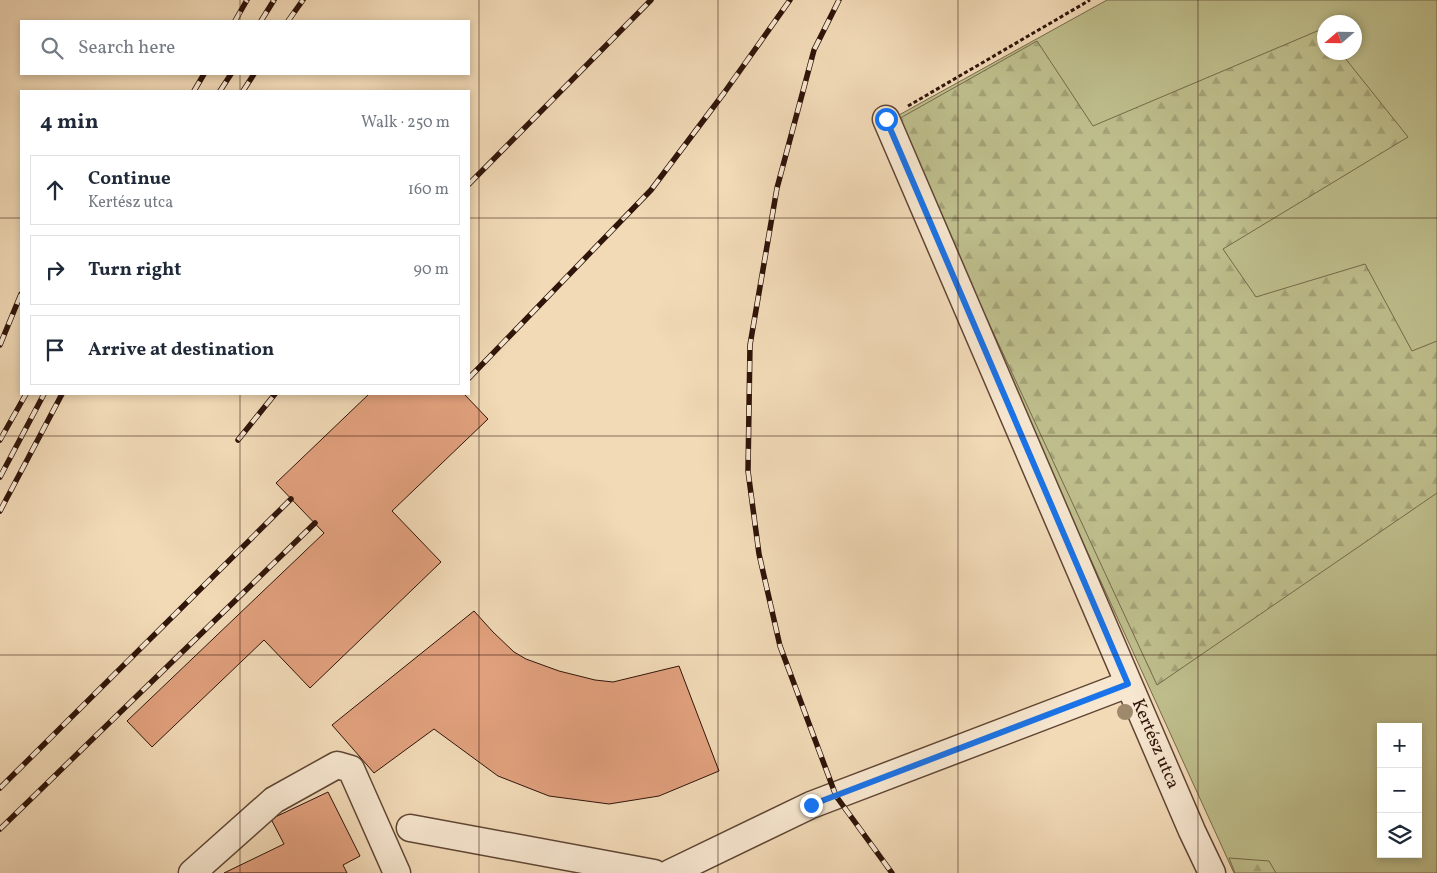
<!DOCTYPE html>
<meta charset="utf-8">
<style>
:root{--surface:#fff;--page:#f2f2f3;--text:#1f2937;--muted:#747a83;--line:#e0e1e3}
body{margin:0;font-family:Vollkorn,serif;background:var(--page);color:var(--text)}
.controls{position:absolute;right:15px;bottom:15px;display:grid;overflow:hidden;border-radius:0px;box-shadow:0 2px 8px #0003}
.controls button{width:45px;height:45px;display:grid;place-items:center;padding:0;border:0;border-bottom:1px solid var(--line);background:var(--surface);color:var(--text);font:25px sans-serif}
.compass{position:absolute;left:1317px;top:15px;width:45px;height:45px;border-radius:50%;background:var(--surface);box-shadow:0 2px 8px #0003;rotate:250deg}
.stop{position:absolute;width:15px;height:15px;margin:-11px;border:4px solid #1a73e8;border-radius:50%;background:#fff}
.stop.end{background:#1a73e8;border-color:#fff;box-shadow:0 1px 5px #0008}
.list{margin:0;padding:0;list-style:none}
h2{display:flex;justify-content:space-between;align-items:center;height:65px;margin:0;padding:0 20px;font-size:21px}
h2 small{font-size:16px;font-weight:400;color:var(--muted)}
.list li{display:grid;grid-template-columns:32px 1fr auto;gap:15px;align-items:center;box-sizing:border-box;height:70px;margin:0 10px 10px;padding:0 10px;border:1px solid var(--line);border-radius:0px}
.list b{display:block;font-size:19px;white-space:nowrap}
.list p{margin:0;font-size:16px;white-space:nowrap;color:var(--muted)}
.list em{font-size:16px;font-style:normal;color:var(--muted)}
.icon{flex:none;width:28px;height:28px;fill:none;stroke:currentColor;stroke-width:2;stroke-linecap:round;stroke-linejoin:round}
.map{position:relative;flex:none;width:1437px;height:873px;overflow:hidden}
.search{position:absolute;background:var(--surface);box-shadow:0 2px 8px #0003;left:20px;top:20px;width:450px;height:55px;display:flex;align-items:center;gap:12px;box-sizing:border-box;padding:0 18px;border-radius:0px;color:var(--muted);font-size:19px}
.panel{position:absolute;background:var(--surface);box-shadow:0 2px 8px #0003;left:20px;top:90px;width:450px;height:305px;border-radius:0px}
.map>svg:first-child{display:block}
.green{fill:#bebe8c;stroke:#76694a;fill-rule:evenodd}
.forest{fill:url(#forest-firs);stroke:#76694a}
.building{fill:#e2a17e;stroke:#2f1409}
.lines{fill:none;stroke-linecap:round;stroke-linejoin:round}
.minor-casing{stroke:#604634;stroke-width:29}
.path{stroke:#2f1409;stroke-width:3;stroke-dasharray:4 2.5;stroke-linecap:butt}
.minor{stroke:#f7e7d0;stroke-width:26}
.rail-casing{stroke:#2f1409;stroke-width:5.5}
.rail{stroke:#f7e7d0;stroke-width:4;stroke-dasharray:11;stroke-linecap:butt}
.tree{fill:#9e896d}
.route{stroke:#1a73e8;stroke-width:6}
.grid{fill:none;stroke:#2f1409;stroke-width:1;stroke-opacity:0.55}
.labels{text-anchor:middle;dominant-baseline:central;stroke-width:4;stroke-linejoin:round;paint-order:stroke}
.street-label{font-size:18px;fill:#2f1409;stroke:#f7e7d0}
</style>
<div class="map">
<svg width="1437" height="873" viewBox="0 0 1437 873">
<defs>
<pattern id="forest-firs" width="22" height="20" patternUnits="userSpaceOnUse" patternTransform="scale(1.25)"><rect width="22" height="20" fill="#bebe8c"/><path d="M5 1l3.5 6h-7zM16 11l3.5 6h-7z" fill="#a4a277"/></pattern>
</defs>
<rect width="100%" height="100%" fill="#f2dab7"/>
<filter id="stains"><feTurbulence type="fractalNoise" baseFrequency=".004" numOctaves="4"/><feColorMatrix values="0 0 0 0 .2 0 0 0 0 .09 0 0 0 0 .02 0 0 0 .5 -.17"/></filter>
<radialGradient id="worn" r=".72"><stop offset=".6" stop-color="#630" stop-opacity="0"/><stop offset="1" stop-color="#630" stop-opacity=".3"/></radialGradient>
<path class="green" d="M1107,0H1437V873H1234L890,120ZM1324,22H1354V52H1324ZM1381,727H1418V854H1381Z"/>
<g class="forest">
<polygon points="1322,29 1324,32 1324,52 1341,53 1408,137 1223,249 1256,297 1365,264 1412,351 1437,341 1437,493 1157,685 895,121 1037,41 1093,126"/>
<polygon points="1229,858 1269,861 1276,873 1235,873"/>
</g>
<g class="building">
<polygon points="369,394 464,394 488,419 392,511 441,562 310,688 264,640 152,747 127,721 324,533 276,483"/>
<polygon points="474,611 493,632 514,652 526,659 559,671 595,680 613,682 679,666 719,771 659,796 609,804 549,796 498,776 434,729 374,773 332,725"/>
<polygon points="328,792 360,856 343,865 347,873 224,873 284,844 271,819"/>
</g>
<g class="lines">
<defs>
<g id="minor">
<polyline points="886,119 1192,831 1212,873"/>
<polyline points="410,828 654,873"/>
<polyline points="192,873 274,800 337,765 351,769 397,873"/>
<polyline points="670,873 811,805 1128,684"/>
</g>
</defs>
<use href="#minor" class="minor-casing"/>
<polyline class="path" points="908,106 1090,0"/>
<use href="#minor" class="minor"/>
<defs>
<g id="rail">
<polyline points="839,0 814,50 777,188 750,345 748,471 759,554 780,646 836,796 892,873"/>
<polyline points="235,21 247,0"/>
<polyline points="261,21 274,0"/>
<polyline points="288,21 303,0"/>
<polyline points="194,91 204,74"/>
<polyline points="220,91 231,74"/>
<polyline points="243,91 254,74"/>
<polyline points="469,184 651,0"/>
<polyline points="0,345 21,294"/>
<polyline points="469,378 651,190 724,93 790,0"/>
<polyline points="0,440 26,394"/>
<polyline points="238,440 275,394"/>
<polyline points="0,477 44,394"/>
<polyline points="0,511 62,394"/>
<polyline points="0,788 291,499"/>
<polyline points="0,829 315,523"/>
</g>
</defs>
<use href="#rail" class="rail-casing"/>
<use href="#rail" class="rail"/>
</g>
<circle class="tree" cx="1125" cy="712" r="8"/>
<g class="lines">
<polyline class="route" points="811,805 1128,684 886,119"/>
</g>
<path class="grid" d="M240,0V21M479,0V873M718,0V873M958,0V873M1198,0V873M240,74V91M0,218H21M469,218H1437M240,394V873M0,436H1437M0,655H1437"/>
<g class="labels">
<g class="street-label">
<text transform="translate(1155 744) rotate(67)">Kertész utca</text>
</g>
</g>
<rect width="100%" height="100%" filter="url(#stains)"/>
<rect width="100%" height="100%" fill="url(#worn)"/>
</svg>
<div class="controls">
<button>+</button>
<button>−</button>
<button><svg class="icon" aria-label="layers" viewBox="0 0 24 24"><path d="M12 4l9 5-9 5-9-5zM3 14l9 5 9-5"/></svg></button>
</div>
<svg class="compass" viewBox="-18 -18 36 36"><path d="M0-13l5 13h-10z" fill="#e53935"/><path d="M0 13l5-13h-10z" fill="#747a83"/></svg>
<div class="stop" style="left:886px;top:119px"></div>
<div class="stop end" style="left:811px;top:805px"></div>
<div class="search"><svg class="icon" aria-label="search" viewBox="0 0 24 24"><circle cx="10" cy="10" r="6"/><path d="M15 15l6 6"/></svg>Search here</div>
<section class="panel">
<h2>4 min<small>Walk · 250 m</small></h2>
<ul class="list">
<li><svg class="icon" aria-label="ahead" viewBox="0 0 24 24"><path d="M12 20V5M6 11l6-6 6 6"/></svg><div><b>Continue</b><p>Kertész utca</p></div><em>160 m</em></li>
<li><svg class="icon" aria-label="right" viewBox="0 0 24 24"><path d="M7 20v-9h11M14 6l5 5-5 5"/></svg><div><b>Turn right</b></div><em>90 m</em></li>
<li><svg class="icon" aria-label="arrive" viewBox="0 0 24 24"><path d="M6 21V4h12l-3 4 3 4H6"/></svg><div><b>Arrive at destination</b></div></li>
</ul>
</section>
</div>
